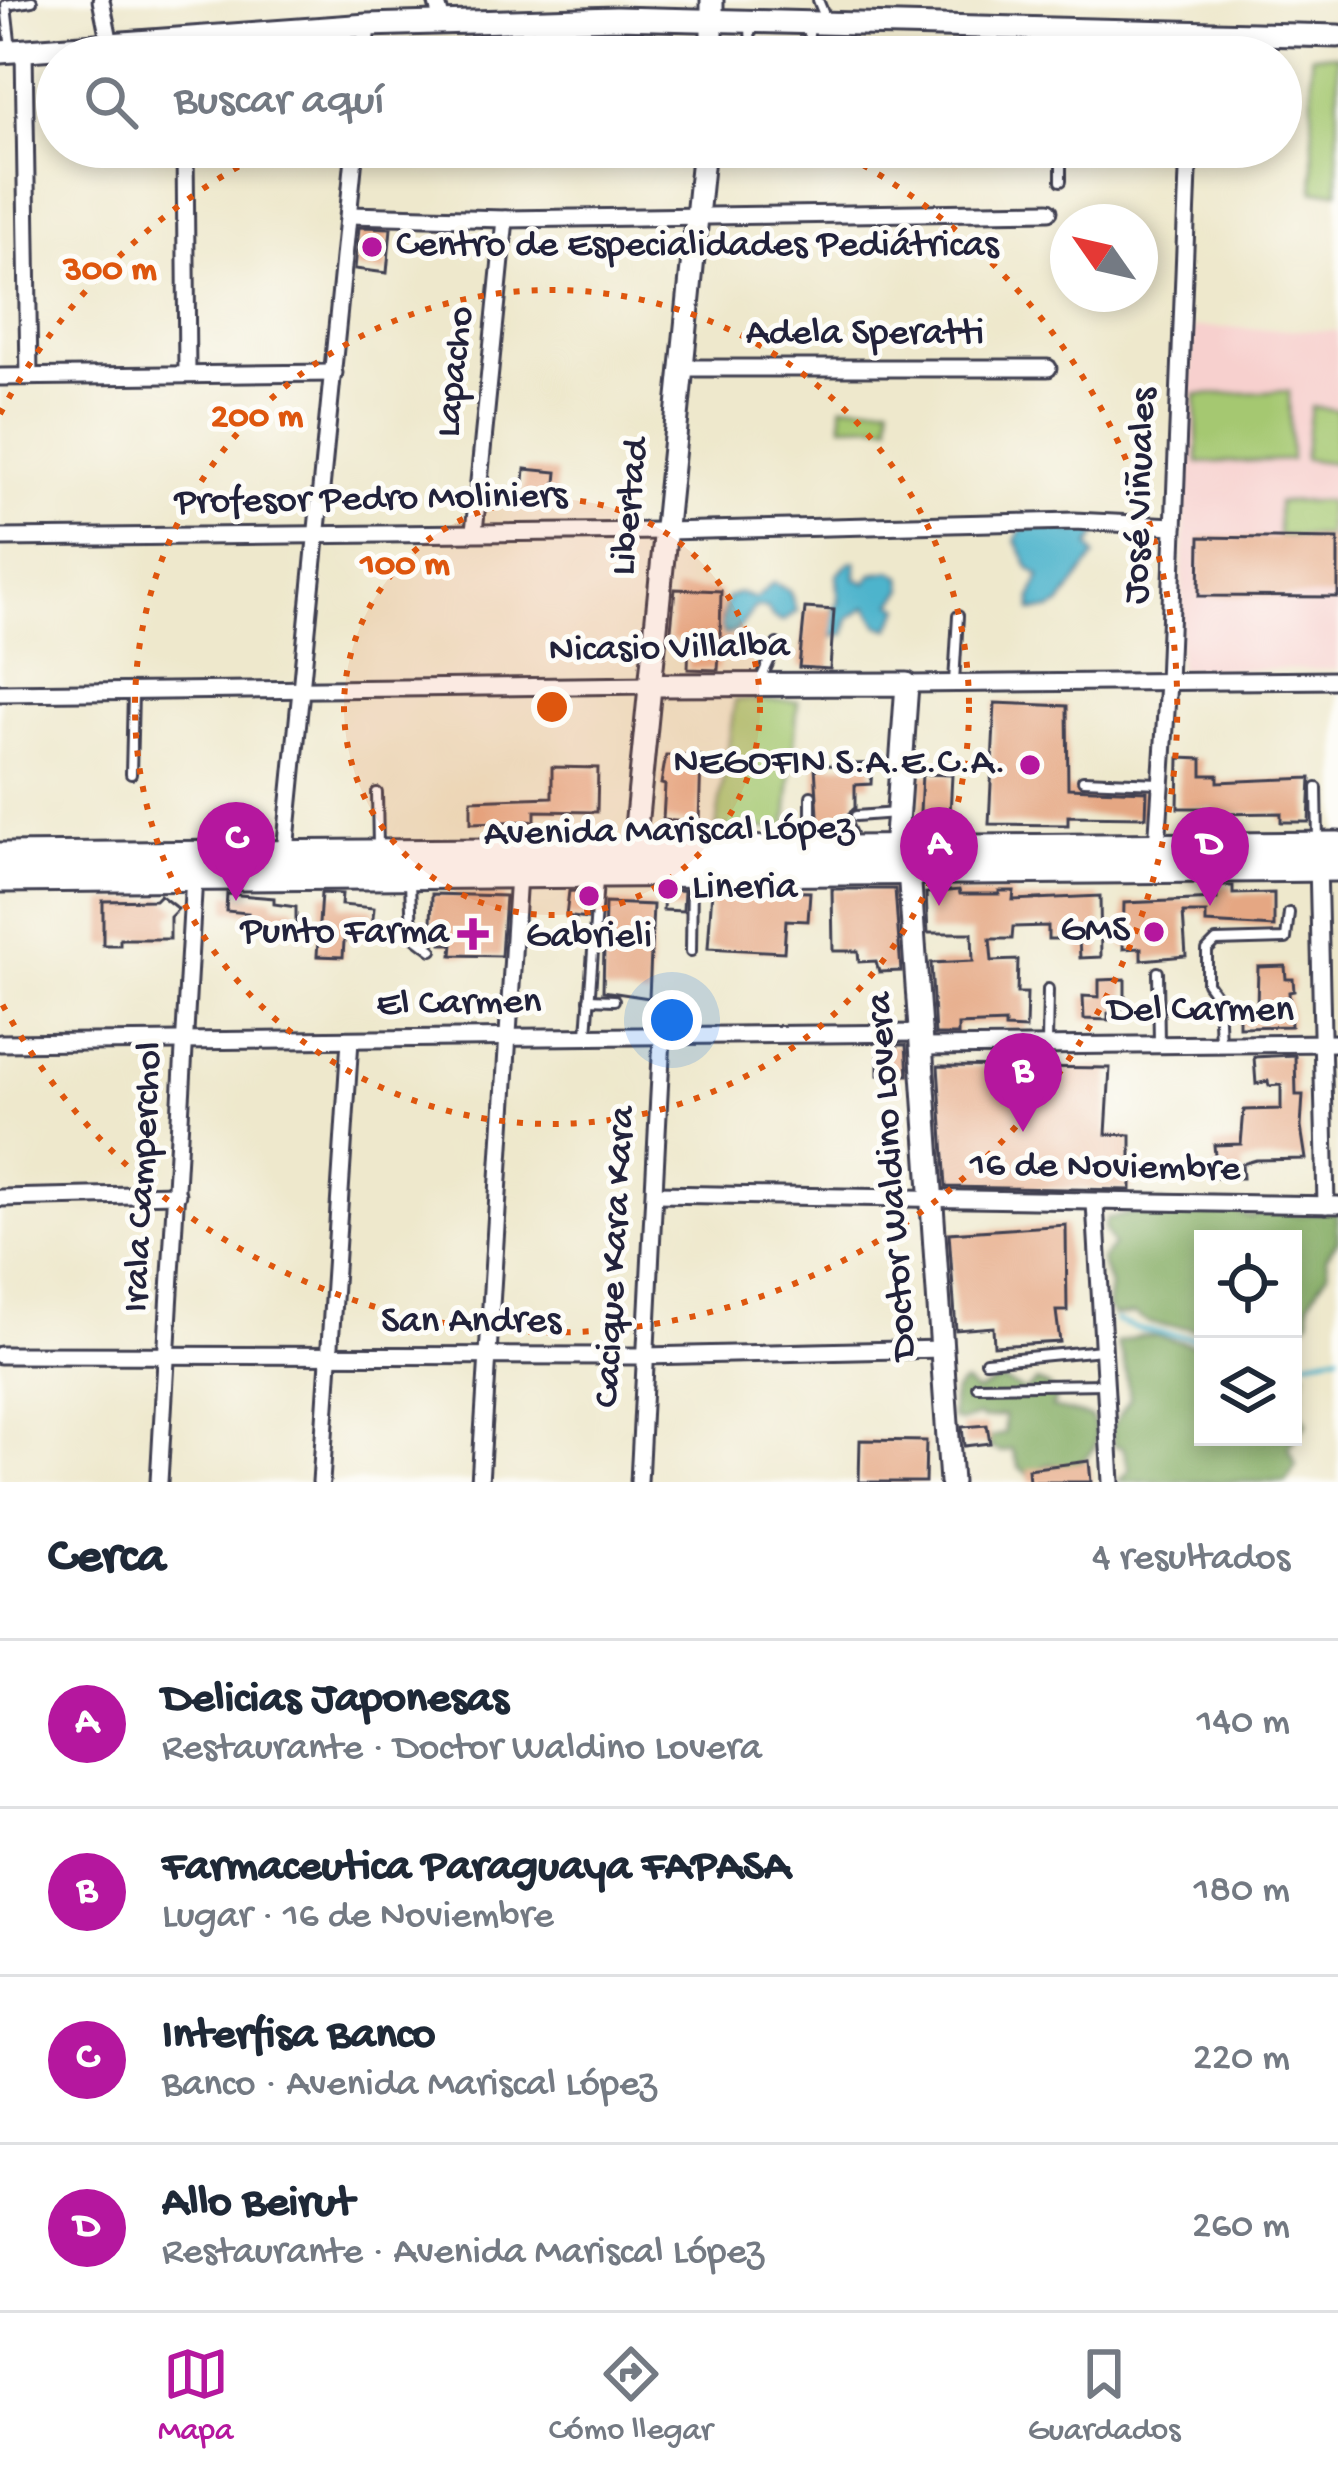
<!DOCTYPE html>
<html lang="es">
<meta charset="utf-8">
<style>
:root{--surface:#fff;--page:#f6f6f7;--text:#1f2937;--muted:#747a83;--line:#e0e1e3;--accent:#b5179e}
body{margin:0;font-family:"Gochi Hand",sans-serif;background:var(--page);color:var(--text)}
.controls{position:absolute;right:36px;bottom:36px;display:grid;overflow:hidden;border-radius:0px;box-shadow:0 6px 18px #0003}
.controls button{width:108px;height:108px;display:grid;place-items:center;padding:0;border:0;border-bottom:3px solid var(--line);background:var(--surface);color:var(--text);font:60px sans-serif}
.compass{position:absolute;left:1050px;top:204px;width:108px;height:108px;border-radius:50%;background:var(--surface);box-shadow:0 6px 18px #0003;rotate:304deg}
.you{position:absolute;left:672px;top:1020px;width:42px;height:42px;margin:-30px;border:9px solid #fff;border-radius:50%;background:#1a73e8;box-shadow:0 0 0 18px #1a73e833}
.badge{display:grid;place-items:center;width:78px;height:78px;border-radius:50%;background:var(--accent);color:#fff;font-size:39px;font-weight:700}
.pin{position:absolute;translate:-50% -99px;filter:drop-shadow(0 3px 6px #0008)}
.pin::after{content:'';position:absolute;top:63px;width:42px;height:36px;background:inherit;clip-path:polygon(0 0,100% 0,50% 100%)}
.list{margin:0;padding:0;list-style:none}
h2{display:flex;justify-content:space-between;align-items:center;height:156px;margin:0;padding:0 48px;font-size:51px}
h2 small{font-size:39px;font-weight:400;color:var(--muted)}
.list li{display:grid;grid-template-columns:78px 1fr auto;gap:36px;align-items:center;box-sizing:border-box;height:168px;padding:0 48px;border-top:3px solid var(--line)}
.list b{display:block;font-size:45px;white-space:nowrap}
.list p{margin:0;font-size:39px;white-space:nowrap;color:var(--muted)}
.list em{font-size:39px;font-style:normal;color:var(--muted)}
.icon{flex:none;width:66px;height:66px;fill:none;stroke:currentColor;stroke-width:2;stroke-linecap:round;stroke-linejoin:round}
.map{position:relative;flex:none;width:1338px;height:1482px;overflow:hidden}
.search{position:absolute;background:var(--surface);box-shadow:0 6px 18px #0003;left:36px;right:36px;top:36px;height:132px;display:flex;align-items:center;gap:30px;box-sizing:border-box;padding:0 42px;border-radius:66px;color:var(--muted);font-size:45px}
.sheet{height:828px;background:var(--surface)}
nav{display:flex;justify-content:space-around;align-items:center;box-sizing:border-box;height:168px;border-top:3px solid var(--line);background:var(--surface);font-size:33px;color:var(--muted)}
nav a{display:grid;justify-items:center;gap:6px}
nav .on{color:var(--accent)}
.map>svg:first-child{display:block}
.built{fill:#f7d0ce}
.green{fill:#a5c871;stroke:#647556;stroke-width:3}
.forest{fill:#84ac63;stroke:#53674f;stroke-width:3}
.water{fill:#4db4cc;stroke:#386b84;stroke-width:3}
.lines{fill:none;stroke-linecap:round;stroke-linejoin:round}
.stream{stroke:#4db4cc;stroke-width:4.5}
.building{fill:#e5a783}
.lane-casing{stroke:#414051;stroke-width:14}
.street-casing{stroke:#414051;stroke-width:21}
.secondary-casing{stroke:#414051;stroke-width:27}
.highway-casing{stroke:#414051;stroke-width:33}
.lane{stroke:#fff;stroke-width:8}
.street{stroke:#fff;stroke-width:15}
.secondary{stroke:#fff;stroke-width:21}
.highway{stroke:#fff;stroke-width:27}
.ring{fill:none;stroke:#de560e;stroke-width:6;stroke-dasharray:6 12}
.poi-dot{fill:#b5179e;stroke:#fdfcf7;stroke-width:4.5}
.labels{text-anchor:middle;dominant-baseline:central;stroke-width:10;stroke-linejoin:round;paint-order:stroke}
.poi-label{font-size:39px;fill:#22223b;stroke:#fdfcf7;text-anchor:end}
.street-label{font-size:39px;fill:#22223b;stroke:#fdfcf7}
.centre{fill:#de560e;stroke:#fdfcf7;stroke-width:6}
.ring-label{font-size:36px;text-anchor:middle;font-weight:bold;fill:#de560e;stroke:#fdfcf7;stroke-width:10;stroke-linejoin:round;paint-order:stroke}
</style>
<div class="map">
<svg width="1338" height="1482" viewBox="0 0 1338 1482">
<rect width="100%" height="100%" fill="#fdfcf7"/>
<filter id="ink" filterUnits="userSpaceOnUse"><feTurbulence type="fractalNoise" baseFrequency=".00833" numOctaves="2"/><feDisplacementMap in="SourceGraphic" scale="24" xChannelSelector="R" yChannelSelector="G"/><feConvolveMatrix kernelMatrix="1 2 1 2 8 2 1 2 1" color-interpolation-filters="sRGB"/></filter>
<filter id="wash" filterUnits="userSpaceOnUse"><feTurbulence type="fractalNoise" baseFrequency=".004" numOctaves="4" result="noise"/><feDisplacementMap in="SourceGraphic" scale="48" xChannelSelector="R" yChannelSelector="G"/><feGaussianBlur stdDeviation="2.7" result="paint"/><feColorMatrix in="noise" values="0 0 0 0 0 0 0 0 0 0 0 0 0 0 0 0 0 1.4 0 .05"/><feComposite in="paint" operator="in"/></filter>
<g filter="url(#wash)">
<rect width="100%" height="100%" fill="#eee8cc"/>
<polygon class="built" points="1193,327 1338,331 1338,670 1178,669"/>
<g class="green">
<polygon points="1338,54 1338,191 1314,191 1311,55"/>
<polygon points="1289,391 1291,460 1198,463 1196,395"/>
<polygon points="890,404 890,424 842,425 842,405"/>
<polygon points="1311,407 1338,410 1335,463 1304,459"/>
<polygon points="1328,501 1328,536 1278,536 1278,502"/>
<polygon points="735,700 798,701 786,829 716,827"/>
</g>
<g class="forest">
<path d="M1162,1203L1171,1211L1193,1216C1224,1195 1221,1209 1251,1217C1269,1210 1274,1212 1293,1214C1304,1216 1322,1211 1336,1211L1338,1240L1326,1258L1328,1272L1309,1302V1319L1301,1331L1293,1334V1239H1203V1332C1179,1321 1156,1333 1135,1314L1114,1316L1107,1308L1110,1286L1101,1260L1113,1246L1104,1228L1107,1218C1123,1218 1145,1208 1162,1203Z"/>
<polygon points="1140,1336 1158,1336 1203,1347 1203,1437 1293,1437 1293,1367 1305,1370 1301,1412 1307,1423 1289,1447 1296,1465 1286,1482 1118,1482 1130,1470 1123,1448 1114,1445 1112,1427 1130,1399 1123,1358 1116,1343"/>
<path d="M1003,1381L1025,1391L1037,1382L1050,1387L1056,1398L1052,1408L1091,1417C1108,1452 1080,1471 1048,1464L1029,1475L1019,1467L1012,1449L1002,1452L990,1448L989,1438L1005,1433L1004,1415L984,1419L978,1416L961,1422L952,1419C952,1404 949,1390 965,1383L976,1392L994,1382Z"/>
</g>
<g class="water">
<polygon points="1050,523 1071,532 1095,526 1098,532 1089,546 1095,556 1060,605 1050,610 1032,611 1032,597 1040,576 1030,569 1016,540 1021,530"/>
<polygon points="850,562 856,562 856,578 866,583 873,574 892,571 902,577 904,589 893,603 901,608 890,628 879,626 867,606 849,618 845,634 823,639 823,618 839,603 837,575"/>
<polygon points="773,583 789,590 797,611 783,622 773,618 767,608 755,607 736,632 725,635 720,625 728,597 739,593 755,599"/>
</g>
<g class="lines">
<g class="stream">
<polyline points="1116,1321 1141,1330 1203,1339"/>
<polyline points="1293,1362 1338,1354"/>
</g>
</g>
<g id="blocks">
<g class="building">
<polygon points="359,227 391,228 387,273 355,269"/>
<polygon points="525,469 557,472 554,506 522,504"/>
<polygon points="1200,537 1338,539 1338,597 1199,596"/>
<polygon points="675,589 721,591 720,638 748,640 748,656 719,654 718,670 688,669 689,641 670,640"/>
<polygon points="805,608 834,610 830,669 799,667"/>
<polygon points="995,703 1067,706 1068,788 1147,791 1146,817 1068,816 1068,825 989,824"/>
<polygon points="666,755 701,756 699,823 663,820 665,785 661,784"/>
<polygon points="1179,758 1202,759 1202,775 1218,775 1218,782 1311,778 1309,822 1281,822 1281,813 1214,814 1214,808 1178,808"/>
<polygon points="872,763 871,784 855,785 855,808 848,814 856,832 819,832 815,766"/>
<polygon points="552,767 598,768 597,812 535,811 535,821 471,823 471,800 552,797"/>
<polygon points="922,774 952,775 950,814 920,812"/>
<polygon points="1217,886 1233,886 1233,894 1274,893 1274,927 1206,923 1206,913 1183,913 1186,956 1141,960 1141,948 1123,949 1124,903 1217,899"/>
<polygon points="832,889 895,889 901,971 879,972 876,961 859,962 858,951 833,951"/>
<polygon points="684,890 683,911 663,910 664,891"/>
<polygon points="712,890 810,892 808,921 786,920 784,952 708,948"/>
<polygon points="959,890 960,894 999,894 999,891 1014,891 1013,900 1100,896 1101,957 1080,958 1079,939 1048,939 1048,926 1013,927 1012,939 990,939 992,961 1018,960 1017,993 1027,993 1026,1029 1005,1028 1005,1023 958,1025 958,1035 935,1035 931,963 973,961 972,933 928,933 926,893"/>
<polygon points="569,891 589,892 587,919 566,916"/>
<polygon points="321,893 342,894 341,905 374,908 372,928 345,926 343,957 317,956"/>
<polygon points="227,894 274,898 274,904 296,907 296,929 247,922 248,913 226,911"/>
<polygon points="432,894 505,896 501,956 452,955 453,944 442,944 442,924 431,924"/>
<polygon points="160,895 178,909 170,917 170,939 120,939 120,945 103,945 103,901 155,900"/>
<polygon points="605,903 653,905 649,998 603,991"/>
<polygon points="1285,966 1286,979 1293,979 1294,991 1289,992 1291,1026 1239,1027 1239,1008 1257,1007 1258,967"/>
<polygon points="1125,979 1125,1008 1108,1013 1108,1020 1084,1019 1083,996 1099,997 1099,980"/>
<polygon points="878,1045 906,1045 908,1075 878,1075"/>
<polygon points="1295,1055 1296,1095 1303,1095 1301,1127 1306,1159 1256,1160 1242,1164 1243,1178 1217,1178 1214,1145 1241,1144 1244,1110 1281,1109 1281,1085 1269,1086 1268,1081 1256,1084 1254,1057"/>
<polygon points="938,1066 1110,1068 1106,1134 1131,1135 1131,1190 946,1187"/>
<polygon points="1066,1225 1067,1311 1056,1311 1060,1342 994,1346 993,1327 956,1330 949,1233"/>
<polygon points="987,1425 990,1443 964,1446 962,1427"/>
<polygon points="860,1440 926,1441 925,1482 859,1482"/>
<polygon points="1089,1461 1091,1482 1029,1482 1028,1469"/>
</g>
</g>
</g>
<g filter="url(#ink)">
<use href="#blocks" fill-opacity="0" stroke="#414051" stroke-width="3"/>
<g class="lines">
<defs>
<g id="lane">
<polyline points="818,0 827,22"/>
<polyline points="750,23 751,57"/>
<polyline points="751,47 810,47"/>
<polyline points="11,50 6,5 32,1"/>
<polyline points="807,57 810,23"/>
<polyline points="1063,57 1064,35"/>
<polyline points="1061,181 1061,147"/>
<polyline points="954,682 958,616"/>
<polyline points="759,683 777,644"/>
<polyline points="131,774 133,693"/>
<polyline points="1083,780 1159,783"/>
<polyline points="1317,788 1318,841"/>
<polyline points="377,793 378,847"/>
<polyline points="811,796 811,843"/>
<polyline points="856,816 896,813"/>
<polyline points="410,882 412,935 432,950"/>
<polyline points="691,951 692,880"/>
<polyline points="1158,972 1159,1044"/>
<polyline points="589,999 614,1000"/>
<polyline points="587,1034 598,881"/>
<polyline points="1220,1043 1218,998 1207,983 1207,950 1216,941 1286,939 1289,913"/>
<polyline points="1047,1045 1048,989"/>
<polyline points="986,1361 1102,1350"/>
<polyline points="977,1386 1106,1384"/>
</g>
<g id="street">
<polyline points="101,0 110,44"/>
<polyline points="436,0 442,22"/>
<polyline points="24,50 29,376"/>
<polyline points="364,57 367,25"/>
<polyline points="1191,57 1192,32"/>
<polyline points="185,147 187,374"/>
<polyline points="349,215 505,219 1049,211"/>
<polyline points="682,368 1048,368"/>
<polyline points="0,377 334,373"/>
<polyline points="474,532 505,219"/>
<polyline points="0,538 666,531 1074,521 1174,526"/>
<polyline points="907,684 1338,680"/>
<polyline points="0,693 650,685"/>
<polyline points="1157,847 1168,682 1189,147"/>
<polyline points="284,861 355,147"/>
<polyline points="1318,861 1326,1205"/>
<polyline points="0,1043 919,1033"/>
<polyline points="921,1047 1338,1043"/>
<polyline points="655,1194 1338,1205"/>
<polyline points="0,1198 177,1194"/>
<polyline points="1095,1203 1111,1482"/>
<polyline points="0,1355 645,1356 943,1349"/>
<polyline points="159,1482 194,876"/>
<polyline points="321,1482 350,1040"/>
<polyline points="480,1482 518,874"/>
<polyline points="639,1482 662,1037"/>
</g>
<g id="secondary">
<polyline points="0,52 367,25 616,18 1338,36"/>
<polyline points="712,57 712,0"/>
<polyline points="650,685 907,684 895,850 909,869 951,1482"/>
<polyline points="632,867 704,147"/>
</g>
<g id="highway">
<polyline points="0,857 1338,846"/>
<polyline points="0,878 1338,867"/>
</g>
</defs>
<use href="#lane" class="lane-casing"/>
<use href="#street" class="street-casing"/>
<use href="#secondary" class="secondary-casing"/>
<use href="#highway" class="highway-casing"/>
<use href="#lane" class="lane"/>
<use href="#street" class="street"/>
<use href="#secondary" class="secondary"/>
<use href="#highway" class="highway"/>
</g>
</g>
<circle cx="552" cy="707" r="208" fill="#de560e" fill-opacity=".12"/>
<g class="ring">
<circle cx="552" cy="707" r="208"/>
<circle cx="552" cy="707" r="417"/>
<path d="M0 414A625 625 0 0 1 273 148M831 148A625 625 0 1 1 0 1000"/>
</g>
<g class="poi-dot">
<circle cx="372" cy="247" r="12"/>
<circle cx="1030" cy="765" r="12"/>
<circle cx="668" cy="889" r="12"/>
<circle cx="589" cy="896" r="12"/>
<circle cx="1154" cy="932" r="12"/>
<path d="M467 916h12v12h12v12h-12v12h-12v-12h-12v-12h12z"/>
</g>
<g class="labels">
<g class="poi-label">
<text x="396" y="247" text-anchor="start">Centro de Especialidades Pediátricas</text>
<text x="1006" y="765">NEGOFIN S.A.E.C.A.</text>
<text x="692" y="889" text-anchor="start">Lineria</text>
<text x="1130" y="932">GMS</text>
<text x="449" y="934">Punto Farma</text>
<text x="589" y="938" text-anchor="middle">Gabrieli</text>
</g>
<g class="street-label">
<text x="865" y="335">Adela Speratti</text>
<text transform="translate(457 372) rotate(-84)">Lapacho</text>
<text transform="translate(1142 496) rotate(-88)">José Viñuales</text>
<text transform="translate(371 501) rotate(-1)">Profesor Pedro Moliniers</text>
<text transform="translate(632 507) rotate(-84)">Libertad</text>
<text transform="translate(669 650) rotate(-1)">Nicasio Villalba</text>
<text transform="translate(669 833) rotate(-1)">Avenida Mariscal López</text>
<text transform="translate(459 1005) rotate(-1)">El Carmen</text>
<text x="1201" y="1012">Del Carmen</text>
<text transform="translate(1105 1169) rotate(1)">16 de Noviembre</text>
<text transform="translate(894 1176) rotate(-94)">Doctor Waldino Lovera</text>
<text transform="translate(145 1177) rotate(-87)">Irala Camperchol</text>
<text transform="translate(617 1257) rotate(-87)">Cacique Kara Kara</text>
<text x="471" y="1323">San Andres</text>
</g>
</g>
<circle cx="552" cy="707" r="18" class="centre"/>
<g class="ring-label">
<text x="110" y="278">300 m</text>
<text x="257" y="425">200 m</text>
<text x="405" y="573">100 m</text>
</g>
</svg>
<div class="controls">
<button><svg class="icon" aria-label="locate" viewBox="0 0 24 24"><circle cx="12" cy="12" r="6"/><path d="M12 2v4M12 18v4M2 12h4M18 12h4"/></svg></button>
<button><svg class="icon" aria-label="layers" viewBox="0 0 24 24"><path d="M12 4l9 5-9 5-9-5zM3 14l9 5 9-5"/></svg></button>
</div>
<svg class="compass" viewBox="-18 -18 36 36"><path d="M0-13l5 13h-10z" fill="#e53935"/><path d="M0 13l5-13h-10z" fill="#747a83"/></svg>
<div class="you"></div>
<div class="pin badge" style="left:939px;top:906px">A</div>
<div class="pin badge" style="left:1023px;top:1132px">B</div>
<div class="pin badge" style="left:236px;top:901px">C</div>
<div class="pin badge" style="left:1210px;top:906px">D</div>
<div class="search"><svg class="icon" aria-label="search" viewBox="0 0 24 24"><circle cx="10" cy="10" r="6"/><path d="M15 15l6 6"/></svg>Buscar aquí</div>
</div>
<section class="sheet">
<h2>Cerca<small>4 resultados</small></h2>
<ul class="list">
<li><span class="badge">A</span><div><b>Delicias Japonesas</b><p>Restaurante · Doctor Waldino Lovera</p></div><em>140 m</em></li>
<li><span class="badge">B</span><div><b>Farmaceutica Paraguaya FAPASA</b><p>Lugar · 16 de Noviembre</p></div><em>180 m</em></li>
<li><span class="badge">C</span><div><b>Interfisa Banco</b><p>Banco · Avenida Mariscal López</p></div><em>220 m</em></li>
<li><span class="badge">D</span><div><b>Allo Beirut</b><p>Restaurante · Avenida Mariscal López</p></div><em>260 m</em></li>
</ul>
</section>
<nav>
<a class="on"><svg class="icon" aria-label="map" viewBox="0 0 24 24"><path d="M3 6l6-2 6 2 6-2v14l-6 2-6-2-6 2zM9 4v14M15 6v14"/></svg>Mapa</a>
<a><svg class="icon" aria-label="directions" viewBox="0 0 24 24"><path d="M12 3l9 9-9 9-9-9zM9 14v-3h6M13 9l2 2-2 2"/></svg>Cómo llegar</a>
<a><svg class="icon" aria-label="saved" viewBox="0 0 24 24"><path d="M7 4h10v16l-5-4-5 4z"/></svg>Guardados</a>
</nav>
